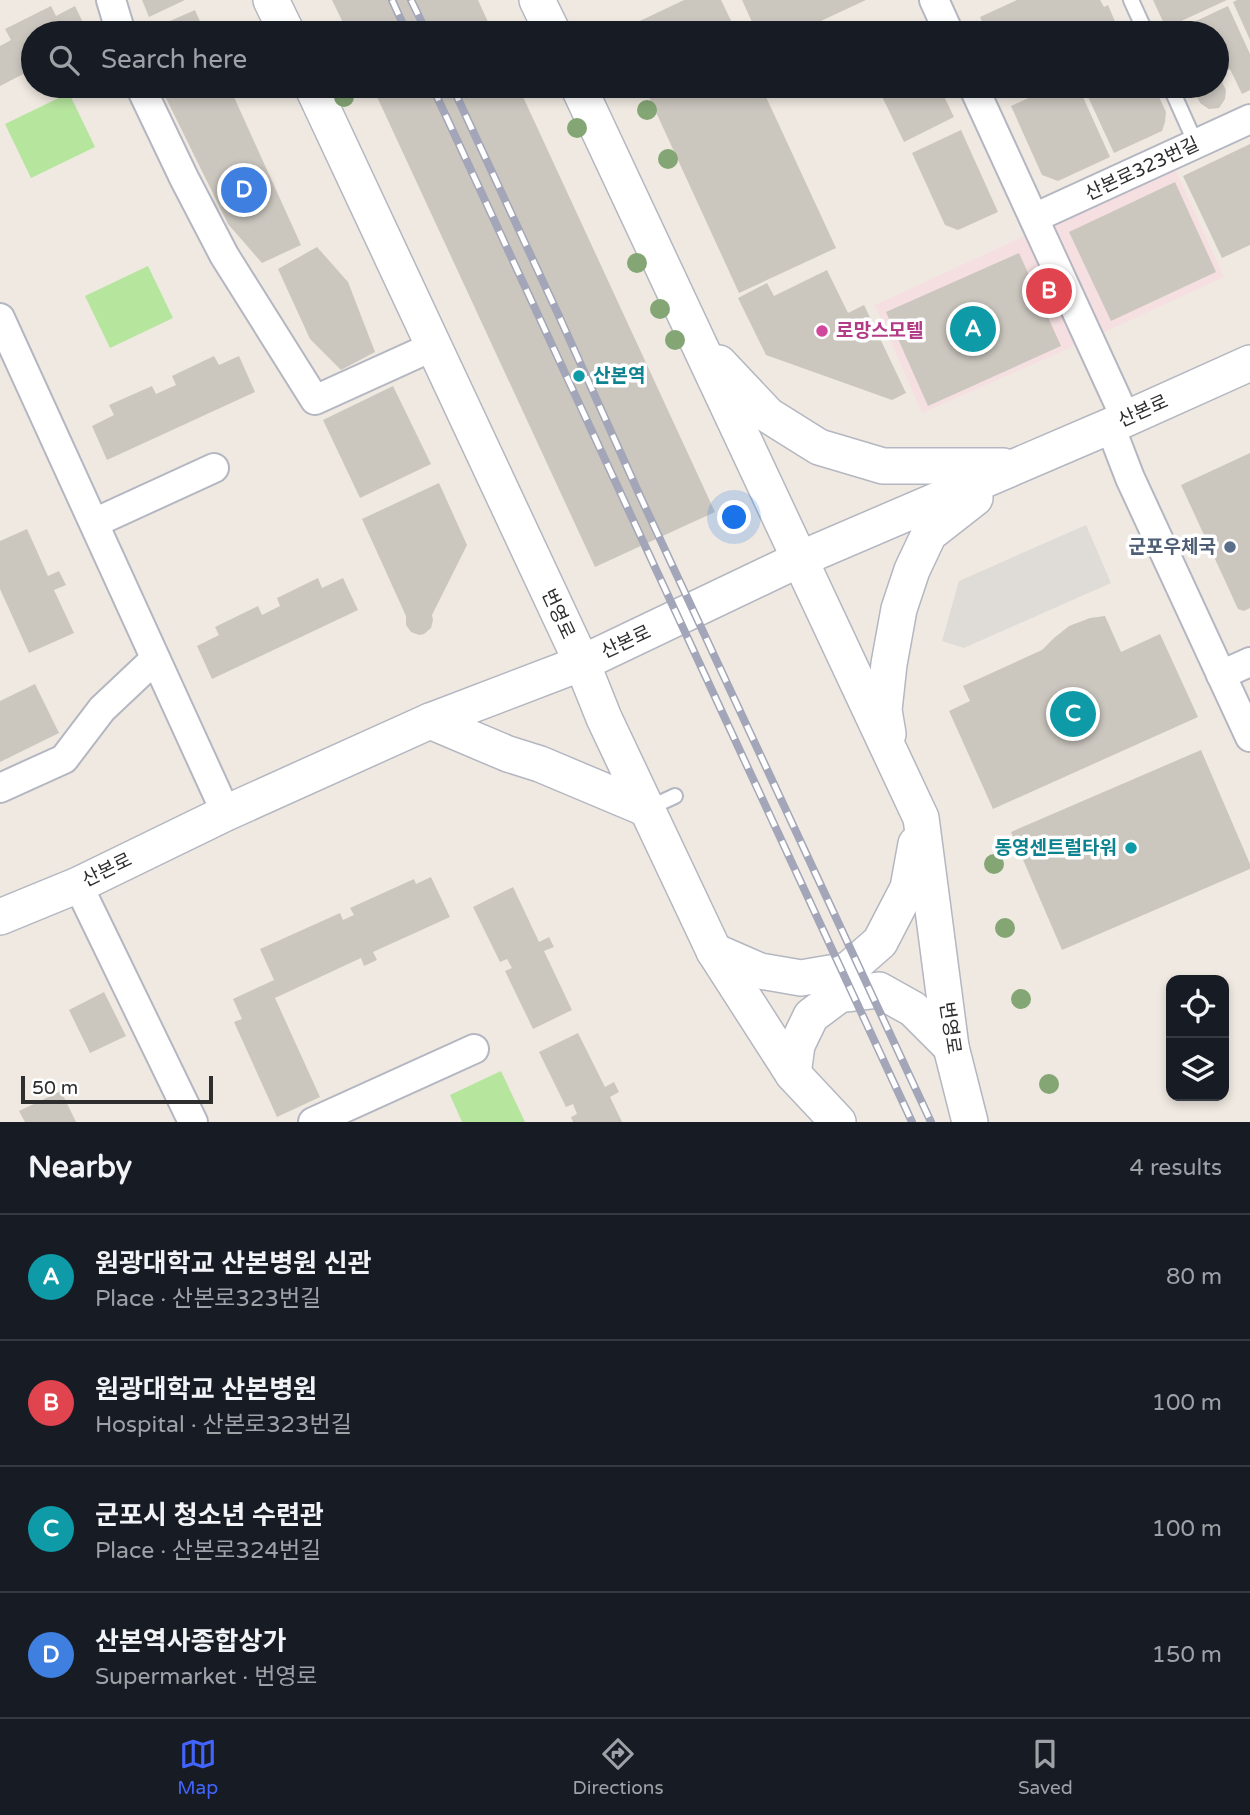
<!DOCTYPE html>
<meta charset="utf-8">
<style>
:root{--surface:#171b24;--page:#20242c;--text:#f1f3f6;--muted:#9ea1a6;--line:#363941;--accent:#4264fb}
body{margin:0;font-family:"Varela Round","Noto Sans KR",sans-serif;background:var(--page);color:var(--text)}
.controls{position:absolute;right:21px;bottom:21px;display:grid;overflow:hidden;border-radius:14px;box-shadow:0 4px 10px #0003}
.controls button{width:63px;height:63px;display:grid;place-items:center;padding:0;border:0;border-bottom:2px solid var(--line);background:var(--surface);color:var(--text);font:35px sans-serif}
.scale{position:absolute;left:21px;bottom:18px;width:192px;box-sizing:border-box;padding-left:7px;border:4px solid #2e2e2e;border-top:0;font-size:19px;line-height:24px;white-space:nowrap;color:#2e2e2e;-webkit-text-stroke:5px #fff;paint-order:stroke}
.you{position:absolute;left:735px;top:518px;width:24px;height:24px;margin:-18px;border:5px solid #fff;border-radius:50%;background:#1a73e8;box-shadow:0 0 0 10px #1a73e833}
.badge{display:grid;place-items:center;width:46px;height:46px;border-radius:50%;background:var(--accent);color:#fff;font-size:23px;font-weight:700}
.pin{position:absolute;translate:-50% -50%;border:4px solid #fff;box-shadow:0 2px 7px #0006}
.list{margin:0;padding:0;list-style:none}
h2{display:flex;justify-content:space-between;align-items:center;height:91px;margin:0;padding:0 28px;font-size:30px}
h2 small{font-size:23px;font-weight:400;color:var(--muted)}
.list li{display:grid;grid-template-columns:46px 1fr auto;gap:21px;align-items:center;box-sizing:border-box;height:126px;padding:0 28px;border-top:2px solid var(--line)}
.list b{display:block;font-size:26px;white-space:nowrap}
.list p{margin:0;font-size:23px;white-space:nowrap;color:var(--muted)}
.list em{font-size:23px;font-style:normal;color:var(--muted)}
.icon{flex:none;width:38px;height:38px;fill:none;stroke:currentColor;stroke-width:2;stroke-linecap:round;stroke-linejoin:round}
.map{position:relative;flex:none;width:1250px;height:1122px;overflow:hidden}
.search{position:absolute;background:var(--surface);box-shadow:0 4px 10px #0003;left:21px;right:21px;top:21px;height:77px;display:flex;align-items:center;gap:18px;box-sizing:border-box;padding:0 24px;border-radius:38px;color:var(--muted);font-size:26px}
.sheet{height:595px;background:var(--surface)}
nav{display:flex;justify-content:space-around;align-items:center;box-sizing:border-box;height:98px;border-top:2px solid var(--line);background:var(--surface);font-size:19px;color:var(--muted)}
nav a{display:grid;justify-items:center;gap:4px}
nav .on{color:var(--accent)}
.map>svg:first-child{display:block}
.medical{fill:#f5dfe0}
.green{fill:#b6e59e}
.plaza{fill:#dfdcd8}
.building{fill:#cbc7bf}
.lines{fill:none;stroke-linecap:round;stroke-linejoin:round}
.service-casing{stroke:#b4b7c1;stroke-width:18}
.minor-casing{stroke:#b4b7c1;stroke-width:32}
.tertiary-casing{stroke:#b4b7c1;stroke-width:38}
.service{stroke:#fff;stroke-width:14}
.minor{stroke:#fff;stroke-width:28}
.tertiary{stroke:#fff;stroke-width:35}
.rail-casing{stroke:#a3a6b8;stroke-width:8}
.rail{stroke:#fff;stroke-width:5;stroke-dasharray:16;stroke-linecap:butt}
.tree{fill:#84a574}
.hotel-dot{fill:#d1479c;stroke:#fff;stroke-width:2.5}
.culture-dot{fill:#0f9aa8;stroke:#fff;stroke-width:2.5}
.service-dot{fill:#5c6f8a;stroke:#fff;stroke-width:2.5}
.labels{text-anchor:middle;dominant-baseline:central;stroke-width:7;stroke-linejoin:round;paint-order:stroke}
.street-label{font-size:19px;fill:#2e2e2e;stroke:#fff}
.hotel-label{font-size:19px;font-weight:bold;fill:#b23c85;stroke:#fff;text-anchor:start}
.culture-label{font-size:19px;font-weight:bold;fill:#0d838f;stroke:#fff;text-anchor:start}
.service-label{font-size:19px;font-weight:bold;fill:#4e5e75;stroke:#fff;text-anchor:end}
</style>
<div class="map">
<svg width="1250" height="1122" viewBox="0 0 1250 1122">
<rect width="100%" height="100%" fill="#efe9e1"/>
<polygon class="medical" points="1174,167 1224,277 1063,351 922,413 875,305"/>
<g class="green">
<polygon points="69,93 95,147 31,178 5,124"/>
<polygon points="148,266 173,318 110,348 85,296"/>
<polygon points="501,1071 525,1122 462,1122 450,1095"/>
</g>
<polygon class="plaza" points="1086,525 1111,583 964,648 942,641 959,581"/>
<g class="building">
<polygon points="142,0 185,0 149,17"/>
<polygon points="332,0 478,0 493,33 348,33"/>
<polygon points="684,0 721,0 737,33 628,33 625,28"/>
<polygon points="742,0 866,0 795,33 757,33"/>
<polygon points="1017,0 1100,0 1104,7 1108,5 1120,33 987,33 980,17"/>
<polygon points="1153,0 1227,0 1166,28"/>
<polygon points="1237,0 1250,0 1250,40 1233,2"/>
<polygon points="51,6 56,16 75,6 88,33 33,33 33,69 0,86 0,46 11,40 5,29"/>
<polygon points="1228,6 1250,54 1250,90 1242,94 1230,69 1218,74 1226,90 1225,99 1219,108 1209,109 1200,103 1192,86 1217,86 1217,33 1179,33 1179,29"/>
<polygon points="195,10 205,33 154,33 154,28"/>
<polygon points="160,86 229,86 301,245 262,263 228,224"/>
<polygon points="372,86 518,86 715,512 595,567"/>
<polygon points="644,86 761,86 836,248 739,293"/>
<polygon points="877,86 939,86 954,117 904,142"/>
<polygon points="1011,86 1041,86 1017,97"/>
<polygon points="1055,86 1078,86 1110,157 1058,181 1042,175 1011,106"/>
<polygon points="1083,86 1154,86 1166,112 1165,122 1162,131 1114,153"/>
<polygon points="961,130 998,212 958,230 945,225 912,153"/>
<polygon points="1250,144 1250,245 1222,258 1183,176"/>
<polygon points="1175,182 1216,272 1111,321 1069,232"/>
<polygon points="317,247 348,282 375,352 341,370 310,339 278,269"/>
<polygon points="1019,253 1061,346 928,406 886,312"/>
<polygon points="827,270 848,313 864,305 906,393 892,400 766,355 738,298 767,283 774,296"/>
<polygon points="214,356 219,365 239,356 255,392 107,460 92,426 114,415 109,405 152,386 156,394 176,385 172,376"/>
<polygon points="393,386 431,464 360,498 323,420"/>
<polygon points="1250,453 1250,608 1244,611 1238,609 1181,485"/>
<polygon points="439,483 467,545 432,615 433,620 431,628 424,634 419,635 411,632 406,625 406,616 362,519"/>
<polygon points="27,529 48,576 59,571 66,585 54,590 74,633 29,653 0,589 0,541"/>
<polygon points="318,578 322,588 343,578 358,610 212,679 197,646 219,635 215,627 258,606 262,615 280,606 277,598"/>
<polygon points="1105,616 1121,652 1160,634 1198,717 993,809 949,711 970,701 963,686 1042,650 1054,638 1069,626 1090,618"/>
<polygon points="35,684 59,733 0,762 0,701"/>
<polygon points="1201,750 1250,864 1250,869 1062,950 1011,832"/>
<polygon points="431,877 450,917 373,952 377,960 364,966 361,958 275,998 320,1097 277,1117 234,1022 242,1019 233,999 274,980 260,949 340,913 343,920 354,915 350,908 414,879 416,884"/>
<polygon points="513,887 539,942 549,937 554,947 544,951 572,1010 533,1029 505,971 512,968 507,959 500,962 473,907"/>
<polygon points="104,992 126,1036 90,1053 69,1010"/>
<polygon points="578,1033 605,1087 614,1082 619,1092 610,1097 622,1122 573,1122 571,1117 577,1114 573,1104 566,1107 539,1052"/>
<polygon points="61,1091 76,1122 25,1122 19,1111"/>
</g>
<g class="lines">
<defs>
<g id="service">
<polyline points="1131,0 1146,33"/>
<polyline points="1170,86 1196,144"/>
<polyline points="647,809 675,796"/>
</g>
<g id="minor">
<polyline points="111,0 121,33"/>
<polyline points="934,0 949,33"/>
<polyline points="140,86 184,178 224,255 315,400 434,346"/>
<polyline points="973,86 1126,419"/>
<polyline points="1034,218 1250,119"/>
<polyline points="0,318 226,813"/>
<polyline points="1110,426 1130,478 1250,737"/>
<polyline points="94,523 214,468"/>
<polyline points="1221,675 1250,662"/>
<polyline points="0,788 64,759 102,709 155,659"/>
<polyline points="78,885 193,1122"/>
<polyline points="313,1122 474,1049"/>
</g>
<g id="tertiary">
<polyline points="271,0 287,33"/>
<polyline points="537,0 553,33"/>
<polyline points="312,86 582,663 604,718 714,951 793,1074 838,1122"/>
<polyline points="578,86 921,818 951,1047 970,1122"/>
<polyline points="719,363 768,415 819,447 883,466 1003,466"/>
<polyline points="430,721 508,754 540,764 647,809"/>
<polyline points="888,734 884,710 889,664 899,609 912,570 929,534 975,498"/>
<polyline points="0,917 78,885 226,813 430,721 582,663 800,559 1110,426 1250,363"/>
<polyline points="714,951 760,971 801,978 848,970 880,942 908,888 916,844"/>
<polyline points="793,1074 797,1045 811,1016 839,995 879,990 913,1009 951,1047"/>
</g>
</defs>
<use href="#service" class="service-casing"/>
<use href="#minor" class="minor-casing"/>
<use href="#tertiary" class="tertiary-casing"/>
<use href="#service" class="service"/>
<use href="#minor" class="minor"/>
<use href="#tertiary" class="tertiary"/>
<defs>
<g id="rail">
<polyline points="392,0 407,33"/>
<polyline points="411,0 427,33"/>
<polyline points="432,86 912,1122"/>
<polyline points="452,86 559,316 640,496 931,1122"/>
</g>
</defs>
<use href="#rail" class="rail-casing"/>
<use href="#rail" class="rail"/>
</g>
<g class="tree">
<circle cx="344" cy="97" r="10"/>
<circle cx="647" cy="110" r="10"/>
<circle cx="577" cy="128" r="10"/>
<circle cx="668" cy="159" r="10"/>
<circle cx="637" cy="263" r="10"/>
<circle cx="660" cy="309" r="10"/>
<circle cx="675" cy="340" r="10"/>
<circle cx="994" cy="864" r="10"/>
<circle cx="1005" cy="928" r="10"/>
<circle cx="1021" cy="999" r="10"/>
<circle cx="1049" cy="1084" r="10"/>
</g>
<circle class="hotel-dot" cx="822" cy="331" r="7"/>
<g class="culture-dot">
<circle cx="579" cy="376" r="7"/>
<circle cx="1131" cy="848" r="7"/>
</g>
<circle class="service-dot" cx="1230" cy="547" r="7"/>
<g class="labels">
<g class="street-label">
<text transform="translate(1142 169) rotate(-25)">산본로323번길</text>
<text transform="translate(1143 411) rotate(-24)">산본로</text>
<text transform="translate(558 614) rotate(65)">번영로</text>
<text transform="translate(626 642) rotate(-25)">산본로</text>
<text transform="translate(107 870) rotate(-26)">산본로</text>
<text transform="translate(950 1028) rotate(81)">번영로</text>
</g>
<g class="hotel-label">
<text x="836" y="331">로망스모텔</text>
</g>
<g class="culture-label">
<text x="593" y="376">산본역</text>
<text x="1117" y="848" text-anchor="end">동영센트럴타워</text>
</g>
<g class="service-label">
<text x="1216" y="547">군포우체국</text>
</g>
</g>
</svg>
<div class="controls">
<button><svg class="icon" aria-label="locate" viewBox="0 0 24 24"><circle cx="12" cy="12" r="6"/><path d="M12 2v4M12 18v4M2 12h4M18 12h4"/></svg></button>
<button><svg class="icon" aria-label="layers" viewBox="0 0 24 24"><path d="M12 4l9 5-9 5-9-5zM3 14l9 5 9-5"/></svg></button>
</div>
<div class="scale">50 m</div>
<div class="you"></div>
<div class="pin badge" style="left:973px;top:329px;background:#0f9aa8">A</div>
<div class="pin badge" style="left:1049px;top:291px;background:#e0444e">B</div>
<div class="pin badge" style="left:1073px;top:714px;background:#0f9aa8">C</div>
<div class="pin badge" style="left:244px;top:190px;background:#3f7fe0">D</div>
<div class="search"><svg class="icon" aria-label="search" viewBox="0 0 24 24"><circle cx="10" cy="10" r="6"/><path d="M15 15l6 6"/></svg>Search here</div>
</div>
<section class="sheet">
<h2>Nearby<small>4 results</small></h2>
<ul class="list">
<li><span class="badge" style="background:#0f9aa8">A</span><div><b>원광대학교 산본병원 신관</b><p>Place · 산본로323번길</p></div><em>80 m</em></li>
<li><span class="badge" style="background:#e0444e">B</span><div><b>원광대학교 산본병원</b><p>Hospital · 산본로323번길</p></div><em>100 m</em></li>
<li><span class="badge" style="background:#0f9aa8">C</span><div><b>군포시 청소년 수련관</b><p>Place · 산본로324번길</p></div><em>100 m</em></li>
<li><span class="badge" style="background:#3f7fe0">D</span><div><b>산본역사종합상가</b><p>Supermarket · 번영로</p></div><em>150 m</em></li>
</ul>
</section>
<nav>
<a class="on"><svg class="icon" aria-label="map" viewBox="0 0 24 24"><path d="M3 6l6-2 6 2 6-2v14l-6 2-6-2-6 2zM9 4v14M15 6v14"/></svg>Map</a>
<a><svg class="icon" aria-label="directions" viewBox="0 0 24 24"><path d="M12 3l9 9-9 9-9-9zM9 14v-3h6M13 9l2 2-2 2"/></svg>Directions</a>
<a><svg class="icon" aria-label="saved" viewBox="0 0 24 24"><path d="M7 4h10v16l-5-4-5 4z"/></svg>Saved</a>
</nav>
